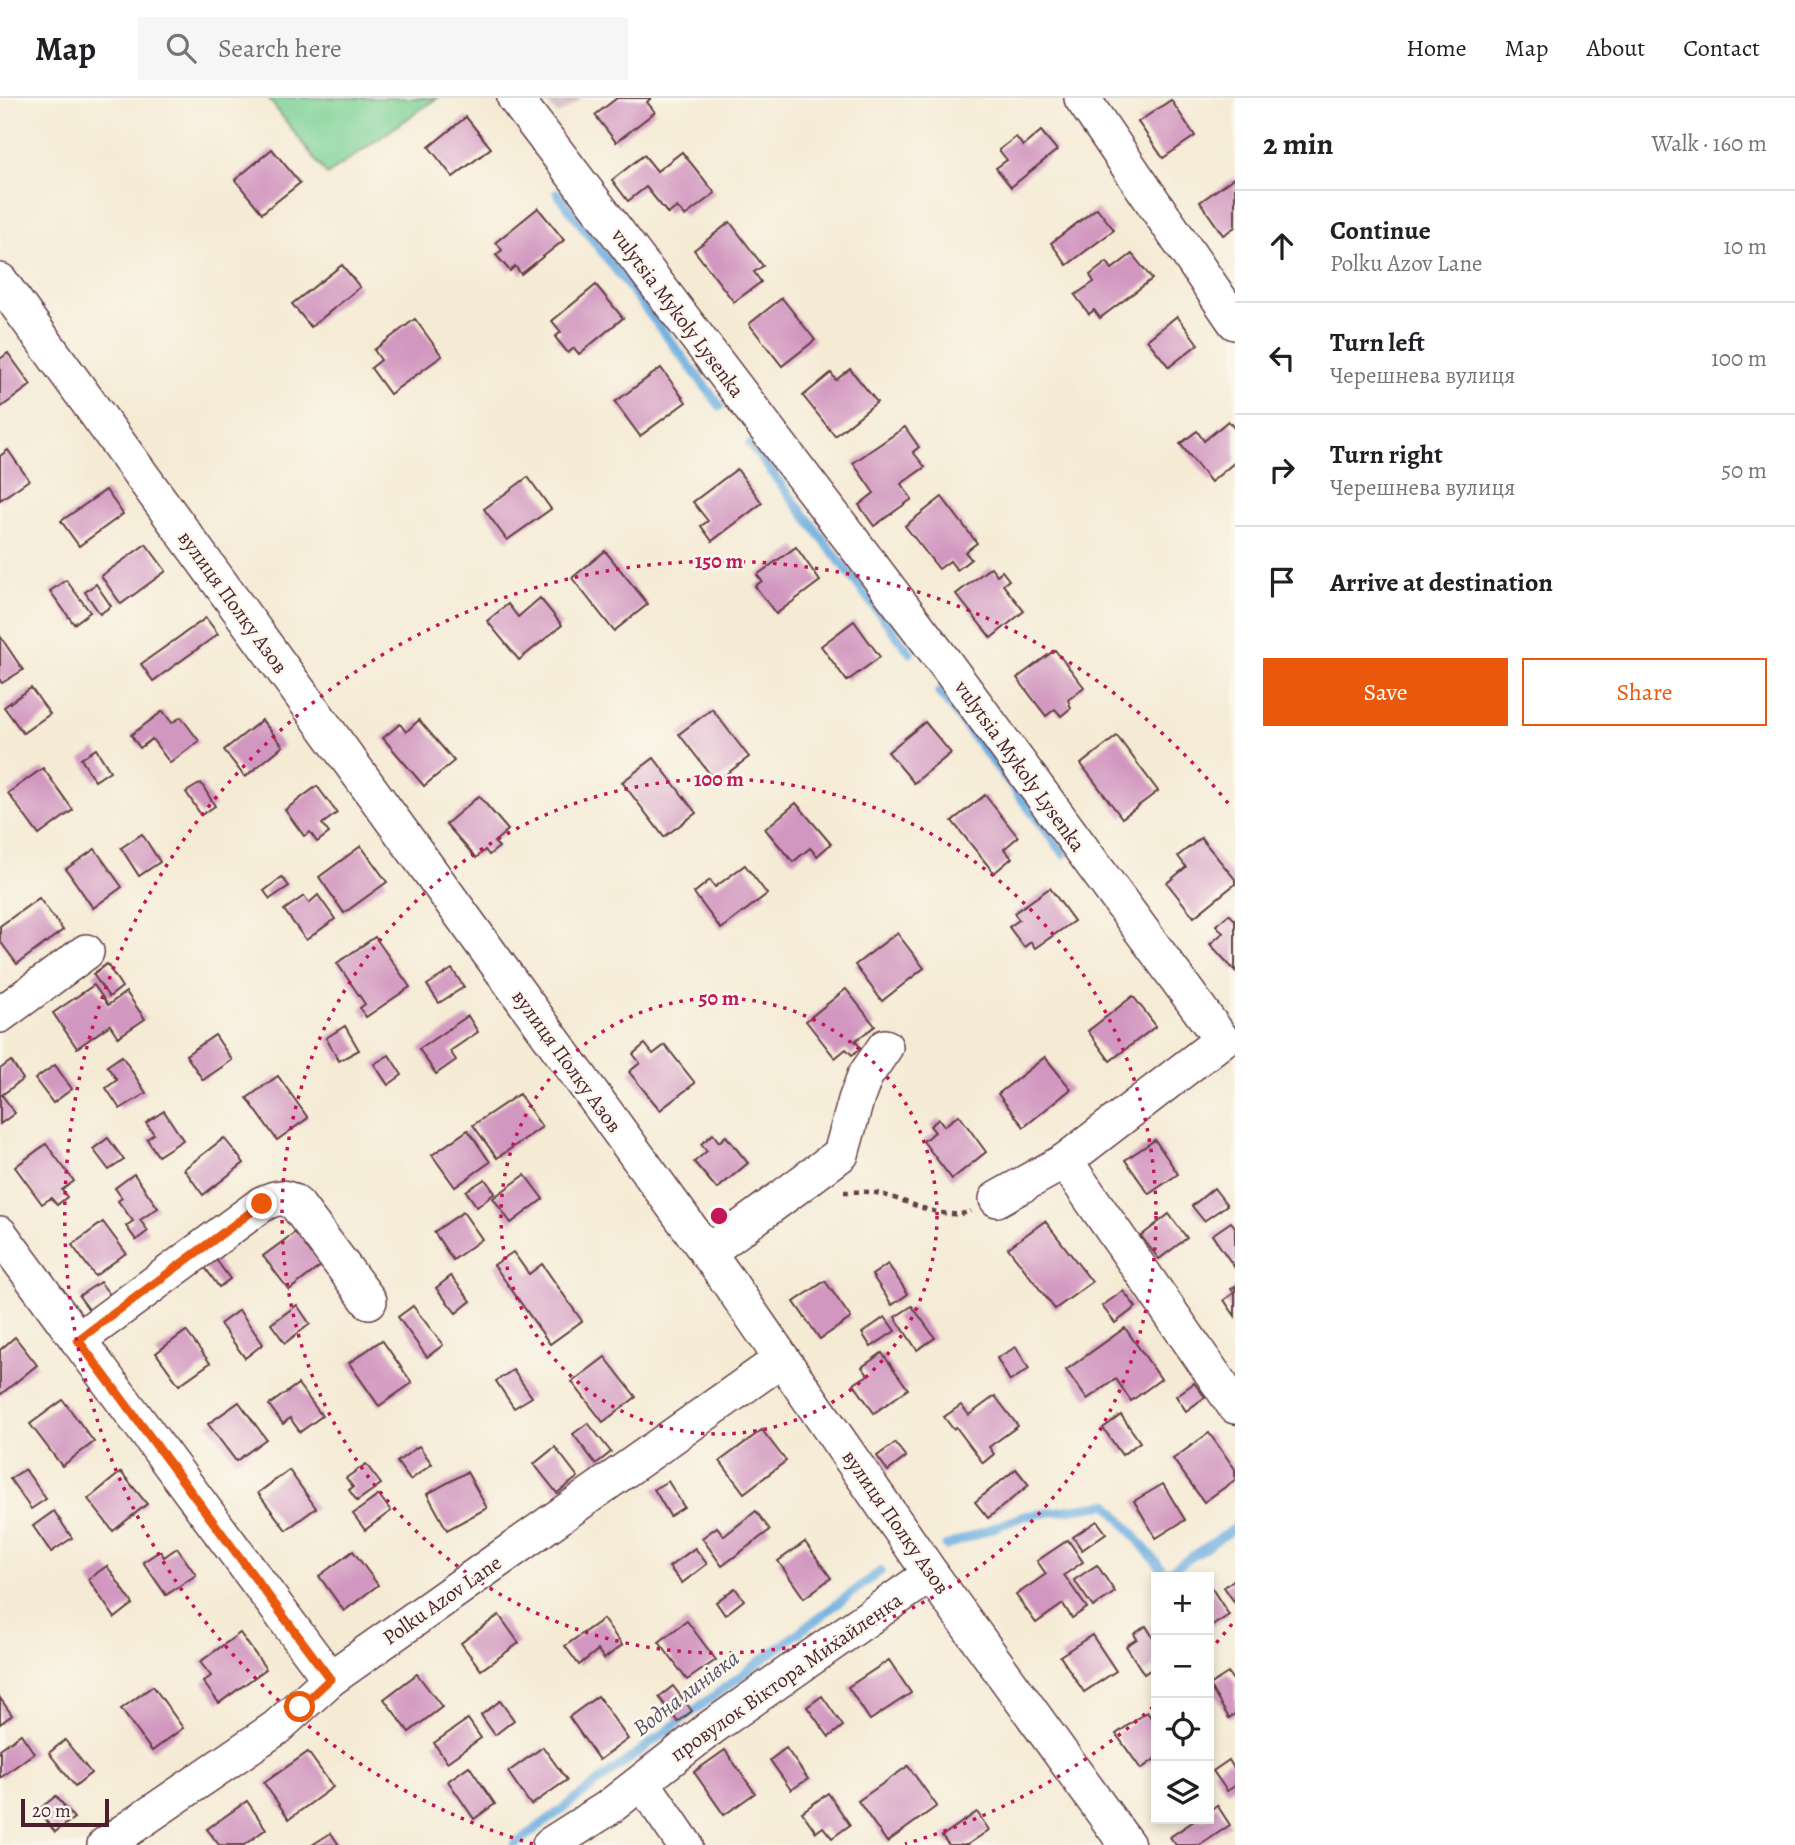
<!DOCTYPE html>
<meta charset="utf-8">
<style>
:root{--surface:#fff;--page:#f6f6f6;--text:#202124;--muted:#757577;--line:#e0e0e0;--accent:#ea580c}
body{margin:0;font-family:Alegreya,serif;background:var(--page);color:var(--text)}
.controls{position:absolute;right:21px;bottom:21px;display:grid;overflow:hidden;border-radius:0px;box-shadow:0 4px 10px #0003}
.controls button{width:63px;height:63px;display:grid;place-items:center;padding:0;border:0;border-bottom:2px solid var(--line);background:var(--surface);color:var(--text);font:35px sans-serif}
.scale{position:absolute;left:21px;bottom:18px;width:88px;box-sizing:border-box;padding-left:7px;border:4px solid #4a1f2b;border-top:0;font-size:19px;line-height:24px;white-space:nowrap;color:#4a1f2b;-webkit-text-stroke:5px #fbf7ec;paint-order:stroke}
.stop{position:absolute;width:21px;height:21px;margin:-16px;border:5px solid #ea580c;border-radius:50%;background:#fff}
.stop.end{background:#ea580c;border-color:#fff;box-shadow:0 2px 7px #0008}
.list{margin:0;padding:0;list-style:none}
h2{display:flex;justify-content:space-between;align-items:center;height:91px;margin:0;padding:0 28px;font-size:30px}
h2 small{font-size:23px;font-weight:400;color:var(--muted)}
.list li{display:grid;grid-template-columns:46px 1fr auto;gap:21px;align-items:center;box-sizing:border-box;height:112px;padding:0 28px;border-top:2px solid var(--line)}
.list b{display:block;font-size:26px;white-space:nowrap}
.list p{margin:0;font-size:23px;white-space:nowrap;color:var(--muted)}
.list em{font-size:23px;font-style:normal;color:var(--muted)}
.actions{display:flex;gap:14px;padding:21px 28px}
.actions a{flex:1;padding:16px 0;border:2px solid var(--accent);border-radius:0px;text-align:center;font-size:24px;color:var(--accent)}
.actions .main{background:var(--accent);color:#fff}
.icon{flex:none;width:38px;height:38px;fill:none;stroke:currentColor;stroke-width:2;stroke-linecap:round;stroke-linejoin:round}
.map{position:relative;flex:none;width:1235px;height:1747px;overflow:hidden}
header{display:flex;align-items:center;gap:42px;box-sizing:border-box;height:98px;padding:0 35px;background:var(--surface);border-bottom:2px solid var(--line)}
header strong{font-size:33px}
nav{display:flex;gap:38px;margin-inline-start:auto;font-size:24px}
.search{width:490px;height:63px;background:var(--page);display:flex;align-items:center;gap:18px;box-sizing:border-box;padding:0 24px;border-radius:0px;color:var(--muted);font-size:26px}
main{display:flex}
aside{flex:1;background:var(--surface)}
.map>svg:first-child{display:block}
.industrial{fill:#d2bec5}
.green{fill:#7bd195;stroke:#627860;stroke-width:2}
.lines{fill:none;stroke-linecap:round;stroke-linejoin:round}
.stream{stroke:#6cade0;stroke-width:9}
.building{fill:#d297c0}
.minor-casing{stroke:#643e44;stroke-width:38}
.path{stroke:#643e44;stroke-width:4.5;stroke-dasharray:5 5;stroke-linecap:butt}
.minor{stroke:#fff;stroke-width:35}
.route{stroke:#ea580c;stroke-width:9}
.ring{fill:none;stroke:#c2185b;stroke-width:3.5;stroke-dasharray:3.5 7}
.labels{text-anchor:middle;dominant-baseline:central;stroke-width:5;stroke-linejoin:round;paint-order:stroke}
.street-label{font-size:21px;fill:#4a1f2b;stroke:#fbf7ec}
.water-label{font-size:23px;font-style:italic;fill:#56516a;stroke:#fbf7ec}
.centre{fill:#c2185b;stroke:#fbf7ec;stroke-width:3.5}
.ring-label{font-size:21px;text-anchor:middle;font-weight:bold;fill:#c2185b;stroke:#fbf7ec;stroke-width:5;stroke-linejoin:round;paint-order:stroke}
</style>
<header>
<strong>Map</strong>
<div class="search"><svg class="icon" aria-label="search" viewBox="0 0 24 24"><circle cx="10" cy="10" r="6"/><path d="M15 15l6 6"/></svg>Search here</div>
<nav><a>Home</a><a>Map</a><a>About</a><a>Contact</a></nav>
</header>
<main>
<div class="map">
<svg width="1235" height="1747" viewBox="0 0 1235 1747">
<rect width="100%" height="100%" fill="#fbf7ec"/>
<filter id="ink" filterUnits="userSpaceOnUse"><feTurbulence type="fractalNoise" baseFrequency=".0143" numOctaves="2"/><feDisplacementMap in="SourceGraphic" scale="14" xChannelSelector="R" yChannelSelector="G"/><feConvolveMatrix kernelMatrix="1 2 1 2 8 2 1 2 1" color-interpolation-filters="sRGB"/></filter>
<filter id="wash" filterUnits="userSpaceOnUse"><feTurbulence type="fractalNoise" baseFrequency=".00686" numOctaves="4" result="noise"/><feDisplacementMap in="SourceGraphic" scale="28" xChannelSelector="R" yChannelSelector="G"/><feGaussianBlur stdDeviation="1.57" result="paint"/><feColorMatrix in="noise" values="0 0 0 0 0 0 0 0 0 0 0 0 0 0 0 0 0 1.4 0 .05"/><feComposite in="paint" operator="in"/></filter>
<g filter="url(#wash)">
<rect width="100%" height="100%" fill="#f5ebd5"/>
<polygon class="industrial" points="543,0 583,0 558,17"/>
<polygon class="green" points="268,0 437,0 327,77"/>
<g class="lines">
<g class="stream">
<polyline points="557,95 720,308"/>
<polyline points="750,346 910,555"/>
<polyline points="939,594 1064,756"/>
<polyline points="1224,1315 1235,1330"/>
<polyline points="946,1448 1024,1418 1108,1406 1166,1476 1235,1430"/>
<polyline points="514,1747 881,1473"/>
</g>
</g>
<g id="blocks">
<g class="building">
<polygon points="617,0 651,0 647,4 655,14 616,44 595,17"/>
<polygon points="1171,2 1195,38 1163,60 1138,24"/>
<polygon points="466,19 491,50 453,79 429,49"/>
<polygon points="1041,33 1057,52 1011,89 996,70 1007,62 999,52 1016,39 1023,48"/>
<polygon points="272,51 300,85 262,115 235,82"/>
<polygon points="682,54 715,95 685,118 677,109 668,116 646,89 628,103 612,82 644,57 657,73"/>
<polygon points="1235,79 1235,129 1223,137 1200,104"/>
<polygon points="538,110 564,142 521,176 515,168 510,173 496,157 502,152 496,144"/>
<polygon points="1097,110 1114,132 1067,167 1051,145"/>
<polygon points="730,124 763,168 754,174 761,184 734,204 694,152"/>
<polygon points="1132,156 1152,181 1100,220 1094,212 1089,216 1075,197 1094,184 1090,177 1107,164 1112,171"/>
<polygon points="342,167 360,189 311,229 292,206"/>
<polygon points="596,187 623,220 579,256 574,250 568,255 555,239 561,234 552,223"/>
<polygon points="782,200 815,242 782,268 749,226"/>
<polygon points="1177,218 1198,246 1169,269 1147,242"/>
<polygon points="415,221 442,258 390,296 371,270 381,262 374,252"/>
<polygon points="8,255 31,287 0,310 0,261"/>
<polygon points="661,270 686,304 640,338 615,304"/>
<polygon points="850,271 877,304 835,338 803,298 831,275 836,282"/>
<polygon points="1228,323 1235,331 1235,364 1211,384 1180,346 1197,333 1204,343"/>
<polygon points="905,329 919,349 913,354 925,369 901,386 912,401 874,428 859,407 874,395 853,365"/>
<polygon points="8,352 29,382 0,402 0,358"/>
<polygon points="737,371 762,405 712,443 701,428 708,423 693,404"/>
<polygon points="528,379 551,411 507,442 484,411"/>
<polygon points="106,392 123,416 79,448 61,423"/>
<polygon points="942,399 977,445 965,454 971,461 957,472 950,463 939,471 905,428"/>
<polygon points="146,446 166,473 121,506 101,478"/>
<polygon points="796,449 820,483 776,516 755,488 762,483 757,477"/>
<polygon points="605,453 648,506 614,533 572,480"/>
<polygon points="991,469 997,477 1002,473 1009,482 1003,487 1024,513 991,540 956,496"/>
<polygon points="66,482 90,514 74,526 50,493"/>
<polygon points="96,486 111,508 100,516 85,494"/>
<polygon points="540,500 562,527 519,562 487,523 508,506 518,519"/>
<polygon points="206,520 218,536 153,583 141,566"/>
<polygon points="854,523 880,559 847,583 821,548"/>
<polygon points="0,538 23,572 2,585 0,583"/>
<polygon points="1055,552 1084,589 1068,602 1071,610 1061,618 1055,611 1046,618 1017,580"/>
<polygon points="31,590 50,616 23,635 4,609"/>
<polygon points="712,611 749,659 716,684 679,636"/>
<polygon points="163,613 172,625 181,619 199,643 170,665 152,641 140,650 131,637"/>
<polygon points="262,622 283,648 245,679 224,652"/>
<polygon points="419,622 454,663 424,688 383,640 400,626 406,634"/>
<polygon points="925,624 951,655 914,685 888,654"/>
<polygon points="1117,638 1158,693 1122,720 1081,666"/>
<polygon points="96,651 110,673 95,683 81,661"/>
<polygon points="654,660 696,715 664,739 622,684"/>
<polygon points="43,670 73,712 39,737 8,695"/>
<polygon points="201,685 215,708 201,717 186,694"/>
<polygon points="317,688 337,715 322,726 329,735 317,744 310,734 304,738 285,712"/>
<polygon points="985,697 1018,739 1004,751 1012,760 994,775 952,723"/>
<polygon points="479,698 508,732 494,744 499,749 489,757 485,752 476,760 446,726"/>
<polygon points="796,705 831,746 817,758 810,750 793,764 765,731"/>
<polygon points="142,736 160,764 139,778 121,750"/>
<polygon points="1201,740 1235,781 1235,786 1194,819 1167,785 1186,769 1178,758"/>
<polygon points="361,748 387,784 344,815 319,779"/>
<polygon points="95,751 122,789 93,810 66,771"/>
<polygon points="745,767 767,796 721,831 694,795 710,782 715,789"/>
<polygon points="282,779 289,788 270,801 264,793"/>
<polygon points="1050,790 1074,823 1035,850 1031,844 1024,849 1009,829 1019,822 1014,815"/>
<polygon points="318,797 335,821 306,842 284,812 304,798 309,805"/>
<polygon points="39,800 63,832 17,866 0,843 0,828"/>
<polygon points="1229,816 1235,822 1235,873 1210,846 1223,835 1216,827"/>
<polygon points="897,835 924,870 882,903 855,867"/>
<polygon points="375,839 410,889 366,919 360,910 365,906 337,865"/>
<polygon points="107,866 122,889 109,899 93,876"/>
<polygon points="452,871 464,889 439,905 427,887"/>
<polygon points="94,887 108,907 126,894 145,921 118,939 110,927 77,950 53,915"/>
<polygon points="846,891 875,928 855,943 861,950 852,957 846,951 835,960 806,923"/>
<polygon points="1133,898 1156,928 1110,963 1088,933"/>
<polygon points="468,918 478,934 450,953 456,962 436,976 419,951"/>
<polygon points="345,928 359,952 339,963 326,940"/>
<polygon points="215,937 232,962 203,982 186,957"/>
<polygon points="645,946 653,956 665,947 695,985 660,1012 629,974 640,965 633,956"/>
<polygon points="389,957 402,977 388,987 374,966"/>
<polygon points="122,958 146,995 120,1011 106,990 117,982 107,968"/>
<polygon points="1045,959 1071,991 1024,1029 998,996"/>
<polygon points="11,963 23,981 2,997 15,1015 0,1026 0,971"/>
<polygon points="55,967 72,991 53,1005 35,981"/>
<polygon points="278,978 308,1020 277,1042 247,1000"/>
<polygon points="519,996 542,1029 497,1060 473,1027"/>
<polygon points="164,1013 183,1042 158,1058 147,1041 154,1036 146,1025"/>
<polygon points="959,1017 986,1054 952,1081 923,1043 935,1034 930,1028 939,1021 944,1028"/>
<polygon points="468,1032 490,1064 455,1089 432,1057"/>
<polygon points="713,1036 719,1044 726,1038 748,1065 717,1091 694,1064 707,1053 701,1046"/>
<polygon points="108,1040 124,1062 109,1072 93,1051"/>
<polygon points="224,1040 244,1065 203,1097 184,1071"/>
<polygon points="1155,1042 1178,1076 1149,1096 1125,1062"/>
<polygon points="46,1046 74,1083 62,1092 67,1099 57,1107 51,1100 42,1106 15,1069"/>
<polygon points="134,1076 158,1110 140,1122 148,1133 136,1142 126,1128 133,1123 118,1103 122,1100 115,1090"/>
<polygon points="525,1077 543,1101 511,1125 493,1100"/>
<polygon points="485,1081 495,1095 477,1109 466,1093"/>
<polygon points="1214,1090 1227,1107 1204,1123 1192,1108"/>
<polygon points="463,1114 482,1141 453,1162 434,1134"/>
<polygon points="1169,1116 1187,1140 1159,1161 1141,1138"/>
<polygon points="1045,1123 1092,1184 1055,1211 1008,1150"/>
<polygon points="103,1124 126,1155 95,1178 72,1147"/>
<polygon points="1231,1124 1235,1129 1235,1170 1212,1137"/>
<polygon points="297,1133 322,1167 289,1192 263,1158"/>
<polygon points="513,1154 529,1176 542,1166 582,1223 550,1246 494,1167"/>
<polygon points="215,1160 230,1181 219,1189 204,1168"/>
<polygon points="888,1166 908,1196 892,1207 872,1177"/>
<polygon points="451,1178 471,1203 456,1215 436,1190"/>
<polygon points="825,1183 851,1220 820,1241 794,1204"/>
<polygon points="100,1184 111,1198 90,1213 79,1198"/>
<polygon points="1235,1188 1235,1218 1224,1202 1234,1195 1231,1191"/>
<polygon points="1123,1193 1136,1209 1115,1225 1102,1208"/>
<polygon points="297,1207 310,1226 285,1245 271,1226"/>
<polygon points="413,1208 443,1247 427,1259 398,1219"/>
<polygon points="912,1208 935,1240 917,1252 895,1219"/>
<polygon points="239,1212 263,1246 245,1260 220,1226"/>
<polygon points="885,1219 895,1233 871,1249 862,1235"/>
<polygon points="1125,1230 1161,1281 1131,1303 1116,1281 1087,1301 1066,1272"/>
<polygon points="186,1233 210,1265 179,1287 156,1255"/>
<polygon points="15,1239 37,1267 0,1297 0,1252"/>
<polygon points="382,1242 412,1285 379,1308 349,1265"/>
<polygon points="1016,1249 1029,1271 1010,1283 997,1260"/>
<polygon points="882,1255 908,1291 874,1315 854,1286 868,1277 862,1269"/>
<polygon points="605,1259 636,1299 603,1324 572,1284"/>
<polygon points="513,1272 532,1299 514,1310 496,1283"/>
<polygon points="1194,1285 1205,1299 1186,1313 1176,1298"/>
<polygon points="298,1286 322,1318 300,1334 290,1320 283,1326 269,1307"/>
<polygon points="995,1298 1018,1328 989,1349 994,1356 983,1365 956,1329 953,1331 944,1319 961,1307 969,1317"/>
<polygon points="63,1302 94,1344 62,1368 30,1326"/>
<polygon points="239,1304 266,1341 236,1363 208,1326"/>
<polygon points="1121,1317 1140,1344 1122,1357 1103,1330"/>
<polygon points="588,1325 611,1354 596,1366 573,1336"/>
<polygon points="762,1332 786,1363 744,1395 720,1363"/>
<polygon points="1209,1335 1235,1371 1235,1382 1204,1404 1173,1361"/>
<polygon points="895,1345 906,1359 888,1373 877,1358"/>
<polygon points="419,1348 432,1366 410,1382 397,1364"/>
<polygon points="555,1349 578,1379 557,1395 534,1366"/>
<polygon points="366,1366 381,1386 357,1403 349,1392 353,1389 346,1380"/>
<polygon points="25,1371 46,1401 31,1411 10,1381"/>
<polygon points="1016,1371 1029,1387 988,1420 975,1404"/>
<polygon points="289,1372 316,1410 286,1432 258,1395"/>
<polygon points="121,1374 147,1406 113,1433 88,1401"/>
<polygon points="467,1374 487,1410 447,1432 427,1396"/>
<polygon points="668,1383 684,1409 670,1418 654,1391"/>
<polygon points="1163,1386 1185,1422 1156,1440 1134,1403"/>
<polygon points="379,1397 391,1413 365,1432 353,1416"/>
<polygon points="54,1413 72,1440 51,1454 33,1428"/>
<polygon points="756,1413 770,1432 722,1468 702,1440 717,1429 724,1438"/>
<polygon points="1097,1423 1106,1435 1082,1452 1073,1439"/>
<polygon points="1068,1442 1083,1464 1064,1477 1087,1510 1072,1520 1063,1506 1036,1525 1016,1497 1046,1476 1037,1463"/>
<polygon points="805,1444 831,1480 804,1500 778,1463"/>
<polygon points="177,1450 196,1477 166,1497 143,1464 160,1453 164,1459"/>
<polygon points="695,1450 707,1466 682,1485 669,1469"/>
<polygon points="353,1453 378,1487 344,1513 319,1478"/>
<polygon points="1097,1467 1115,1494 1093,1509 1074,1482"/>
<polygon points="107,1468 133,1506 115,1520 88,1481"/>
<polygon points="1235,1481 1235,1505 1224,1489"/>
<polygon points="1211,1489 1229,1517 1209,1530 1209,1491"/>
<polygon points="735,1490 744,1502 725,1517 716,1504"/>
<polygon points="499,1517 519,1545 481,1572 461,1545"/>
<polygon points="603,1521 622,1547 604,1561 598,1552 579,1567 565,1548"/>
<polygon points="687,1523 716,1562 687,1582 659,1544"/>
<polygon points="1146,1528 1156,1544 1156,1549 1153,1551 1156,1556 1156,1568 1144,1576 1126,1548 1137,1541 1134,1536"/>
<polygon points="240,1535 266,1571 219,1605 203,1584 211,1578 200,1564"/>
<polygon points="1092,1537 1116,1573 1084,1594 1060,1558"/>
<polygon points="889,1562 911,1595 870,1622 848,1589"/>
<polygon points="1228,1575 1235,1585 1235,1616 1229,1620 1209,1587"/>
<polygon points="417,1576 442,1609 409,1634 384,1601"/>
<polygon points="153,1588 183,1630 152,1653 121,1611"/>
<polygon points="673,1588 692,1613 678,1624 659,1599"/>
<polygon points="598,1598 628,1641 599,1662 569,1619"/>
<polygon points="822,1598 843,1628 829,1639 807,1609"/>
<polygon points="0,1600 12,1617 0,1626"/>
<polygon points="500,1603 514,1622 495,1637 481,1617"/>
<polygon points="1147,1614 1156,1627 1156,1660 1141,1671 1116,1636"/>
<polygon points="468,1621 481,1640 447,1664 434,1645"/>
<polygon points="21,1636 34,1655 0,1680 0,1651"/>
<polygon points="65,1642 91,1675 75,1688 49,1655"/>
<polygon points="543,1649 567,1682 531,1707 508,1674"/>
<polygon points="786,1650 808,1681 791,1692 770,1662"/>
<polygon points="725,1652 755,1695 724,1717 694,1674"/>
<polygon points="308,1654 333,1689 289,1721 264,1685"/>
<polygon points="1229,1662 1235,1672 1235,1688 1227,1693 1213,1673"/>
<polygon points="469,1668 495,1706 474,1721 448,1683"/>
<polygon points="908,1668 937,1708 887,1744 858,1703"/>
<polygon points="828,1695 850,1727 832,1740 823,1729 816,1734 802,1714"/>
<polygon points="56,1698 74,1720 55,1734 38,1712"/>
<polygon points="247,1703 266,1731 244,1747 219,1747 207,1731"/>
<polygon points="1217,1707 1230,1727 1200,1747 1176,1747 1170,1739 1197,1721 1209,1721 1209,1713"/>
<polygon points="977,1714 989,1732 967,1747 949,1747 942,1738"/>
<polygon points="331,1735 339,1747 312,1747"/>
</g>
</g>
</g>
<g filter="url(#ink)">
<use href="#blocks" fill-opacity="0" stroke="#643e44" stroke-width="2"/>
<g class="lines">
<defs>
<g id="minor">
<polyline points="515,0 945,565 1222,942 1065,1063 1235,1308"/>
<polyline points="1082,0 1235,224"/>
<polyline points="0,183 726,1180 931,1476 1127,1747"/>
<polyline points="0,917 86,854"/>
<polyline points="997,1101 1065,1063"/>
<path d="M0,1136L78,1242L262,1106C276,1099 285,1097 297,1107L369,1203"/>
<polyline points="707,1155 841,1056 856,1002 865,978 885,949"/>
<polyline points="78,1242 330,1581"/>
<polyline points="642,1684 685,1747"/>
<polyline points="105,1747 276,1630 330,1581 782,1261"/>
<polyline points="550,1747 608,1710 712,1629 931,1476"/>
</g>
</defs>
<use href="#minor" class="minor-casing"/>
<path class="path" d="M844,1094C854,1094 866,1093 876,1095C903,1100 946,1125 971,1113"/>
<use href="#minor" class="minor"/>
</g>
</g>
<g class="lines" filter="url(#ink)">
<polyline class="route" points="262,1106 78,1242 330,1581 300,1609"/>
</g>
<g class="ring">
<circle cx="719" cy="1118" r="218"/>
<circle cx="719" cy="1118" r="437"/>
<path d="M1232 1526A655 655 0 0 1 1210 1552M1153 1609A655 655 0 0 1 905 1746M533 1746A655 655 0 1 1 1232 710"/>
</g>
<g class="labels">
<g class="street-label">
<text transform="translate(678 215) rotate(53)">vulytsia Mykoly Lysenka</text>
<text transform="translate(233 504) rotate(54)">вулиця Полку Азов</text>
<text transform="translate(1020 668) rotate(54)">vulytsia Mykoly Lysenka</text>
<text transform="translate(567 963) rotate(54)">вулиця Полку Азов</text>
<text transform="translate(896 1424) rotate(55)">вулиця Полку Азов</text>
<text transform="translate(442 1502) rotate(-35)">Polku Azov Lane</text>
<text transform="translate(786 1579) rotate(-35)">провулок Віктора Михайленка</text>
</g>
<g class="water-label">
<text transform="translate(686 1595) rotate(-37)">Водна линівка</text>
</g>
</g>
<circle cx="719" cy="1118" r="10" class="centre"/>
<g class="ring-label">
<text x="719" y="470">150 m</text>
<text x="719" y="688">100 m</text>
<text x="719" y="907">50 m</text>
</g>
</svg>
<div class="controls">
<button>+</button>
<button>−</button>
<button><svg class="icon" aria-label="locate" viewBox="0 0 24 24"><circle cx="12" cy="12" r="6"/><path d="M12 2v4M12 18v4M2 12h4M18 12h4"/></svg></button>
<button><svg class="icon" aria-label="layers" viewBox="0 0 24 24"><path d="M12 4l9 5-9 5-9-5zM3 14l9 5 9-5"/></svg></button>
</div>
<div class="scale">20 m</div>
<div class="stop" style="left:300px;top:1609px"></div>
<div class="stop end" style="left:262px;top:1106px"></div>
</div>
<aside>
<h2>2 min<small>Walk · 160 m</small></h2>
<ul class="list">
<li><svg class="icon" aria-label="ahead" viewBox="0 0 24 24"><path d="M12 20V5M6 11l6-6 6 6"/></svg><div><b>Continue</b><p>Polku Azov Lane</p></div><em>10 m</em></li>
<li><svg class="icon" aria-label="left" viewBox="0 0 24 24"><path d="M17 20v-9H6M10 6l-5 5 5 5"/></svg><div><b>Turn left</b><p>Черешнева вулиця</p></div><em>100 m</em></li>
<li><svg class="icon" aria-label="right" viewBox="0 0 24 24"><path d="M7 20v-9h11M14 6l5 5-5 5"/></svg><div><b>Turn right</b><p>Черешнева вулиця</p></div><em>50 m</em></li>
<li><svg class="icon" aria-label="arrive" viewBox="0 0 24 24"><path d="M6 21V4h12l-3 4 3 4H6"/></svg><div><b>Arrive at destination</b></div></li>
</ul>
<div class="actions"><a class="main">Save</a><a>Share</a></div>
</aside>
</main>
